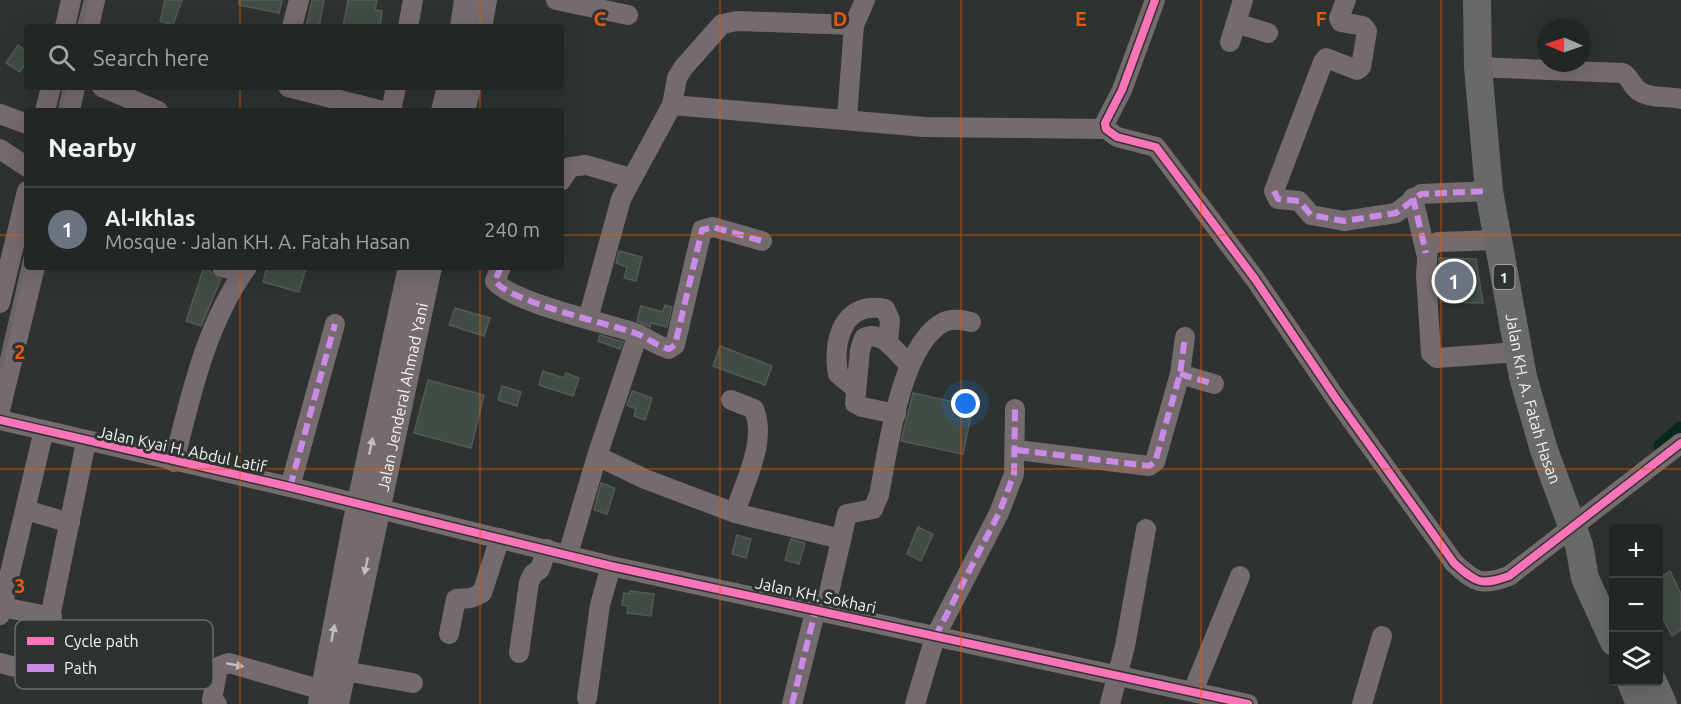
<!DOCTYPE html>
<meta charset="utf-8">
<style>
:root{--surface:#222624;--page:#2e3231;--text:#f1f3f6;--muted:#a2a5a6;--line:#3f4341;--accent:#adb1ae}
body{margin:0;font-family:Ubuntu,sans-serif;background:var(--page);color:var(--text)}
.controls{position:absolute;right:18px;bottom:18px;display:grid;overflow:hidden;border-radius:6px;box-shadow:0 6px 24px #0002}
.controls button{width:54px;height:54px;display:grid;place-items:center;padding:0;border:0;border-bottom:2px solid var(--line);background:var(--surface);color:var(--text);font:30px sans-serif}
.compass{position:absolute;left:1537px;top:18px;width:54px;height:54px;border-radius:50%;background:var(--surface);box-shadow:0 6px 24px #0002;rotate:272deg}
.you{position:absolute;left:966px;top:404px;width:21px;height:21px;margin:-15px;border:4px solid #fff;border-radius:50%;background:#1a73e8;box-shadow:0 0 0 9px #1a73e833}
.badge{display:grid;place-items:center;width:39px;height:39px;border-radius:50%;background:var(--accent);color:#fff;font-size:20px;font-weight:700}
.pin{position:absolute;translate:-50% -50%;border:3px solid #fff;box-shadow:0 2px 6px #0006}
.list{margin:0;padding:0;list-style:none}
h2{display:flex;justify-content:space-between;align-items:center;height:78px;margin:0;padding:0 24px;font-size:26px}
h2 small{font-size:20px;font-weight:400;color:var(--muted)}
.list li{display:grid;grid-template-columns:39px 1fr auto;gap:18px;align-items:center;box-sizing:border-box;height:84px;padding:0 24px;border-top:2px solid var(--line)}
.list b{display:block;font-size:22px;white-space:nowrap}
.list p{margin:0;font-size:20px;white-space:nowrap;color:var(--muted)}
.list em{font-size:20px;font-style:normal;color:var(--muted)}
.icon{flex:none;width:33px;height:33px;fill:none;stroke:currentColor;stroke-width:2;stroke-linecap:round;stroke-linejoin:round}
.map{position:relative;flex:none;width:1681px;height:704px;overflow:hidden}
.search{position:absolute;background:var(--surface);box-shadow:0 6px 24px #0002;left:24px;top:24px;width:540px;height:66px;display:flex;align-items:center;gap:15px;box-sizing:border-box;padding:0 21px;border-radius:6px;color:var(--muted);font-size:22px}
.panel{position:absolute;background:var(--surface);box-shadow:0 6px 24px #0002;left:24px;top:108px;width:540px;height:162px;border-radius:6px}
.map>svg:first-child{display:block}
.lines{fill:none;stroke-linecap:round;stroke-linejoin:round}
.canal{stroke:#0a2919;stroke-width:15}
.building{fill:#3f4d45;stroke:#555856;stroke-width:1.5}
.minor{stroke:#756a6e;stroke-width:20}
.major{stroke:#736b6d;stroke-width:24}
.highway{stroke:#6b686a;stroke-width:28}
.rail{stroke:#6a6566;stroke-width:4.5}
.quiet{stroke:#ca8be6;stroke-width:6;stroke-dasharray:12 6;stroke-linecap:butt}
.cycleway-casing{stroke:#2d332f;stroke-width:11}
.cycleway{stroke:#fb73b8;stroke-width:8}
.oneway{fill:#bfbebd}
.oneway2{fill:#bfbdbd}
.grid{fill:none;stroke:#e8590c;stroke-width:1.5;stroke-opacity:0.55}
.labels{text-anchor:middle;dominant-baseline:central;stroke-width:6;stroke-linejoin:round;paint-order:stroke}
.shield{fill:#2d332f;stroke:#b6bbb8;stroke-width:1.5}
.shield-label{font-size:15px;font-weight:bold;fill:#f1f5f2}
.street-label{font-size:16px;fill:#f1f5f2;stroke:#2d332f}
.key{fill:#2d332f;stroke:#686d6a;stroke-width:1.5}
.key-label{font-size:16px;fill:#f1f5f2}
.grid-label{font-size:20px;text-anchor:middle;font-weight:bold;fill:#e8590c;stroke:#2d332f;stroke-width:6;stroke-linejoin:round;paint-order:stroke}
</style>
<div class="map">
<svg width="1681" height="704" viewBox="0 0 1681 704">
<rect width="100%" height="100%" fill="#2e3230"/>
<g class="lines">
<polyline class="canal" points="1661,446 1681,429"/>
</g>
<g class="building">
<polygon points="165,0 182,0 173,25 160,21"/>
<polygon points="239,0 282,0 279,13 239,5"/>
<polygon points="312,0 324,0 319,27 306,27"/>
<polygon points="348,0 377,0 375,10 382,11 380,27 343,27"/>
<polygon points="18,45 27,52 27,61 20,72 6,63"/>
<polygon points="619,251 642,257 636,281 624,278 627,267 616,263"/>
<polygon points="1439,258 1476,259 1483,303 1440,302"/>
<polygon points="204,267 221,279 201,326 186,321"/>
<polygon points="267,267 306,267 299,292 263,282"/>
<polygon points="665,305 672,307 667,327 651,323 650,327 637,321 641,306 663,312"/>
<polygon points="455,308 490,318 484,336 449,325"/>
<polygon points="600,335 623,342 620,349 598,341"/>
<polygon points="720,346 772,366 765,385 713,366"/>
<polygon points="543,371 564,378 566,373 579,378 573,396 539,385"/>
<polygon points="428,380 484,395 471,448 414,433"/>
<polygon points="502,386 521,392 517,406 498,400"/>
<polygon points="632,391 652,398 645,420 634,416 636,409 627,405"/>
<polygon points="913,393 973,406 963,454 901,441"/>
<polygon points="601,483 615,488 607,514 594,510"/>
<polygon points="918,527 933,534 921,561 907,554"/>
<polygon points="737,535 751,539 746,558 732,554"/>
<polygon points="791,539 805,543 799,564 785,560"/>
<polygon points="1670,571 1681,594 1681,630 1672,636 1659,610 1659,578"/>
<polygon points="630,591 654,594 651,616 627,613 628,606 622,605 624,593 629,594"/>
</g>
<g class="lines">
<g class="minor">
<polyline points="556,0 628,15"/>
<path d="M1155,0L1122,90L1105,123L1106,129L1117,137L1156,147L1255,279L1335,397L1454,563C1476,583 1481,586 1509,576L1681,443"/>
<polyline points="1346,0 1339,18 1341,22 1363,26 1367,31 1361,67 1357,70 1326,58 1323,62 1274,191 1278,199 1299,201 1311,215 1344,221 1396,213 1421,194 1489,191"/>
<polyline points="1236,23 1268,33"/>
<polyline points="65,27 71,0"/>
<polyline points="89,27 95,0"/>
<polyline points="292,27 299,0"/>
<polyline points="408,27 413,0"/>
<polyline points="1230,42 1243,0"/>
<path d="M1478,67L1623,73C1631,78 1631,86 1639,91C1651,99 1667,96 1681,99"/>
<polyline points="102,87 158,111"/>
<polyline points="288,87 383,111"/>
<polyline points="672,105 924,127 1106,129"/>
<polyline points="45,111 51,87"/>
<polyline points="70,111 75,87"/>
<polyline points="391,111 396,87"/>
<polyline points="0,114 27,124"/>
<polyline points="847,118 854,25 865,0"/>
<polyline points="0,149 27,167"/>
<polyline points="561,181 570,167 586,165 631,178"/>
<polyline points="1413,198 1426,253"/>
<polyline points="1497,240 1438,242 1428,247 1426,275 1431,353 1437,358 1518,352"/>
<polyline points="222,267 242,273"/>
<path d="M501,267L495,281C510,302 606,323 635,333C646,337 657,346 669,349L675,345L702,230L713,227L762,241"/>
<polyline points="0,303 27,191"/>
<polyline points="588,319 621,199 672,105 677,78 683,68 722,24 737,21 854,25"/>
<polyline points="1180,374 1214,384"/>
<path d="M855,388L838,374C832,342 843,300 885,309L890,320L888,343"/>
<path d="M731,400L754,409C767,442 745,480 735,513"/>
<polyline points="0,410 35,267"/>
<path d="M896,414L862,407L855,403L860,350L864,338C882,329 898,354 909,365"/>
<polyline points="0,420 290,487 611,566 1248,704"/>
<polyline points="1017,450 1149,466 1155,462 1180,374 1185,337"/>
<polyline points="597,456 645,479 735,513 841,539"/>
<path d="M174,462C191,394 206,324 247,267"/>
<polyline points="290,487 335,324"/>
<polyline points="26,510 70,523"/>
<polyline points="568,554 597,456 638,334"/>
<polyline points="3,607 52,617"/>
<path d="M825,610L847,514L873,509L879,495C888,451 900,344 944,322C953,318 962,320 971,322"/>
<polyline points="0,615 44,430"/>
<polyline points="449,634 456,599 471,598 482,593 500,538"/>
<polyline points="519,653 529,582 533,574 540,569 547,549"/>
<path d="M0,663C13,666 33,675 41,661L86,442"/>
<polyline points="344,671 413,683"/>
<polyline points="1193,691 1240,576"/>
<polyline points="587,698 600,605 611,566"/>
<polyline points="217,704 212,700 218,667 229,663 322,690"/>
<polyline points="792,704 816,608"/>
<polyline points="915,704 935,637 999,513 1014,474 1015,409"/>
<polyline points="1110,704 1125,646 1146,529"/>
<polyline points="1362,704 1382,636"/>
</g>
<g class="major">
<polyline points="462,27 466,0"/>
<polyline points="480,27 485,0"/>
<polyline points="443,111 449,87"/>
<polyline points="463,111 469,87"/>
<polyline points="320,704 355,521 410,267"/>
<path id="s1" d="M337,704L430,267"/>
</g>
<g class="highway">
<path id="s2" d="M1477,0L1478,67L1489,191L1523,377L1544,450L1579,545L1585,578L1614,642"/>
<polyline points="1631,682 1640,704"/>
<polyline points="1653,682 1663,704"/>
</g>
<g class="rail">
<polyline points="79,27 86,0"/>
<polyline points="60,111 65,87"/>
<polyline points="0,368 27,252"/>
</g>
<g class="quiet">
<polyline points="1274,191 1278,199 1299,201 1311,215 1344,221 1396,213 1421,194 1489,191"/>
<polyline points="1413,198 1426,253"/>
<path d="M501,267L495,281C510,302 606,323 635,333C646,337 657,346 669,349L675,345L702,230L713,227L762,241"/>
<polyline points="1180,374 1214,384"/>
<polyline points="1017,450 1149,466 1155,462 1180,374 1185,337"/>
<polyline points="290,487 335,324"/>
<polyline points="935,637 999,513 1014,474 1015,409"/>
<polyline points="792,704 816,608"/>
</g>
<defs>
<g id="cycleway">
<path d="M1155,0L1122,90L1105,123L1106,129L1117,137L1156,147L1255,279L1335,397L1454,563C1476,583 1481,586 1509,576L1681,443"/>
<polyline points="0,420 290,487 611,566 1248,704"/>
</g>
</defs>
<use href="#cycleway" class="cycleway-casing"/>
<use href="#cycleway" class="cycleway"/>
</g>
<defs><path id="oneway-solid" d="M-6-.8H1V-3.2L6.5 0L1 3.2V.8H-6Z" transform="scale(1.5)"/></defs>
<g class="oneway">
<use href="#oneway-solid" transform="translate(371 446) rotate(-78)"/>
<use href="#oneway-solid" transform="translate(366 566) rotate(102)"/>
<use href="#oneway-solid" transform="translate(333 633) rotate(-79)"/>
</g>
<use class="oneway2" href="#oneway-solid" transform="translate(235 665) rotate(11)"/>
<path class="grid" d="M240,0V27M480,0V27M720,0V704M961,0V704M1201,0V704M1441,0V704M240,87V111M480,87V111M0,235H27M561,235H1681M240,267V704M480,267V704M0,469H1681"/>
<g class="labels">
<rect class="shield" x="1493.5" y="265" width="21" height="24" rx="4.5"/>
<g class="shield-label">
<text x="1504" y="277">1</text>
</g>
<g class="street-label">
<text stroke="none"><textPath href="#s1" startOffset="314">Jalan Jenderal Ahmad Yani</textPath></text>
<text stroke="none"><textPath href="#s2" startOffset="404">Jalan KH. A. Fatah Hasan</textPath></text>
<text transform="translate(182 449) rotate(12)">Jalan Kyai H. Abdul Latif</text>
<text transform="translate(816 595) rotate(12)">Jalan KH. Sokhari</text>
</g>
</g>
<rect x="15" y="620" width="198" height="69" rx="9" class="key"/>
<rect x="27" y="637" width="27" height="8" fill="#fb73b8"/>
<rect x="27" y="664" width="27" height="8" fill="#ca8be6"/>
<g class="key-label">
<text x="64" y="647">Cycle path</text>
<text x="64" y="674">Path</text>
</g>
<g class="grid-label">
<text x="600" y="26">C</text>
<text x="840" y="26">D</text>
<text x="1081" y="26">E</text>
<text x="1321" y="26">F</text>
<text x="20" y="359">2</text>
<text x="20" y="593">3</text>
</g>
</svg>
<div class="controls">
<button>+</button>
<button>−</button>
<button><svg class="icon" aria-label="layers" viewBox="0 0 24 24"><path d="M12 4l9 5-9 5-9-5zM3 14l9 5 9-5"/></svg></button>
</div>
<svg class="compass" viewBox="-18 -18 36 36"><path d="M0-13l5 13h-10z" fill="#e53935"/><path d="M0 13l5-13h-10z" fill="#a2a5a6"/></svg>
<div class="you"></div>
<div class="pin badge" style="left:1454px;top:281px;background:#6b7280">1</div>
<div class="search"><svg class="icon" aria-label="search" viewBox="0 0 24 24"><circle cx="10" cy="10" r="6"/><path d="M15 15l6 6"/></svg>Search here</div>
<section class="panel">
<h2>Nearby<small></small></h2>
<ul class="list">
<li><span class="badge" style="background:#6b7280">1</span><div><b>Al-Ikhlas</b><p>Mosque · Jalan KH. A. Fatah Hasan</p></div><em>240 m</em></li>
</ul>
</section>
</div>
